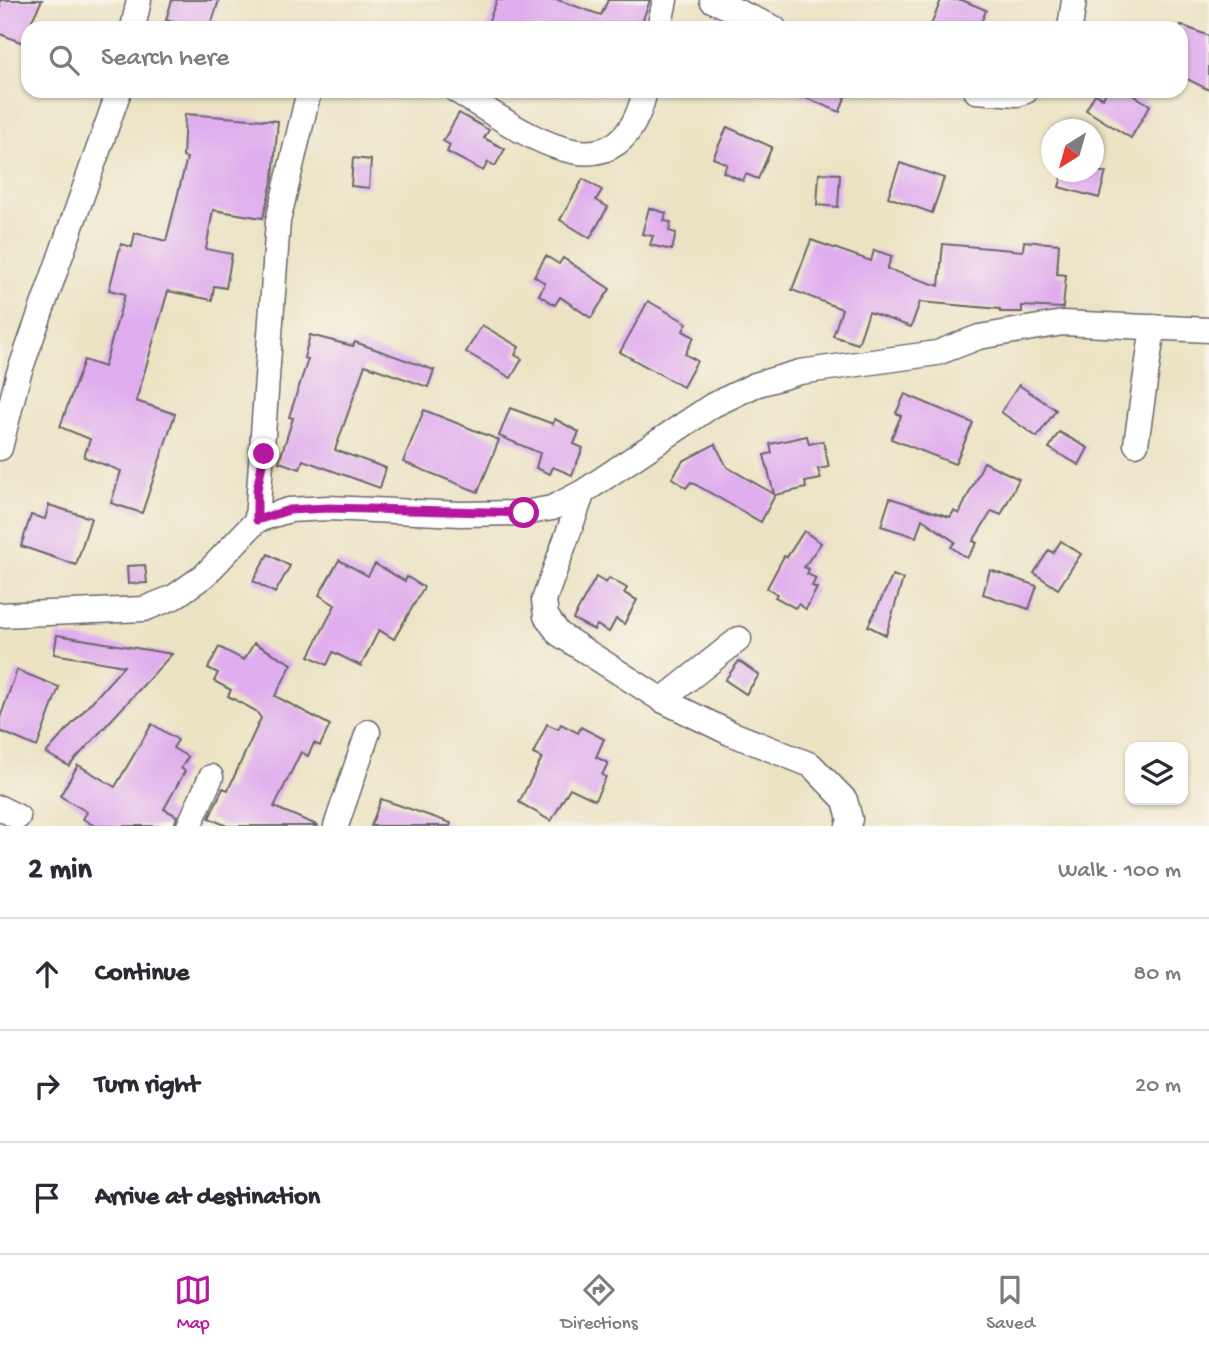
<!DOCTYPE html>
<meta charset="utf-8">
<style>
:root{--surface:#fff;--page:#f7f7f7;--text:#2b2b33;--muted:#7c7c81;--line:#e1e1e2;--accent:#b5179e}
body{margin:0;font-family:"Gochi Hand",sans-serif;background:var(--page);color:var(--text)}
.controls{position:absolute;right:21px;bottom:21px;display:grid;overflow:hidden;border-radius:14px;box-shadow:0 2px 5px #0004}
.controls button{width:63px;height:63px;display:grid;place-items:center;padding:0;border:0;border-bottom:2px solid var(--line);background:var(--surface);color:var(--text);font:35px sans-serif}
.compass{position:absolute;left:1041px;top:119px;width:63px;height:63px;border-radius:50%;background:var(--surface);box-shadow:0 2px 5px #0004;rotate:217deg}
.stop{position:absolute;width:21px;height:21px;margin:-16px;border:5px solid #b5179e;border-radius:50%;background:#fff}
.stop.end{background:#b5179e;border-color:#fff;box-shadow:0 2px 7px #0008}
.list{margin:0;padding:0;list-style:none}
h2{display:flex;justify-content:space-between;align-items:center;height:91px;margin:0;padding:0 28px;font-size:30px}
h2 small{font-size:23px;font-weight:400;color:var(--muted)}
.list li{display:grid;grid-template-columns:46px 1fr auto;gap:21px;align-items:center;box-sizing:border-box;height:112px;padding:0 28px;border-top:2px solid var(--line)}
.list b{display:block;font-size:26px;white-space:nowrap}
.list em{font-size:23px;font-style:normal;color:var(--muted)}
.icon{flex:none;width:38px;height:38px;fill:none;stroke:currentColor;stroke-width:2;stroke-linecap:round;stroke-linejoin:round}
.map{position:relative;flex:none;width:1209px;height:826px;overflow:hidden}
.search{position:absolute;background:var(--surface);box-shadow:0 2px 5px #0004;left:21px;right:21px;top:21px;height:77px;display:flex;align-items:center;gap:18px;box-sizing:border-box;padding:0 24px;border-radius:21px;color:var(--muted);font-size:26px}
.sheet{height:427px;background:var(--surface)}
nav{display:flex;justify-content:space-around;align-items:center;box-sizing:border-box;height:98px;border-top:2px solid var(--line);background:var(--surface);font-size:19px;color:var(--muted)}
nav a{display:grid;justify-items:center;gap:4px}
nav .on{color:var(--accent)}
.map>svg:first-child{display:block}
.building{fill:#e0aeee}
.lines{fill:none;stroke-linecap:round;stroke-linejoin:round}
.minor-casing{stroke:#69666b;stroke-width:27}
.minor{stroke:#fff;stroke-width:24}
.route{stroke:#b5179e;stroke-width:9}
</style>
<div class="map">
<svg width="1209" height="826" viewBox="0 0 1209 826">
<rect width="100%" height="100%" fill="#f7f3e8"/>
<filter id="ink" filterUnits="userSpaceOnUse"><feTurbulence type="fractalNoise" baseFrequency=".0143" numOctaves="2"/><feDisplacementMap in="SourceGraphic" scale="14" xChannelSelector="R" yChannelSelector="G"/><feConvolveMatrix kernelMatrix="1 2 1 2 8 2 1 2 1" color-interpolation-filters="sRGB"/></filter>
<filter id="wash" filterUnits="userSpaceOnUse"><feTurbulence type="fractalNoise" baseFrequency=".00686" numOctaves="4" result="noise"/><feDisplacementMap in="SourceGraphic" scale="28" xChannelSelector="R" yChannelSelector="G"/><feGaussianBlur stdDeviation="1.57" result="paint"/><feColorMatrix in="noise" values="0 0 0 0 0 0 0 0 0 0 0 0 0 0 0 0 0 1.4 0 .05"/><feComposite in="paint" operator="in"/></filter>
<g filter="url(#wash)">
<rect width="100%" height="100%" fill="#ece3c4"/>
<g id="blocks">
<g class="building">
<polygon points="0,0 42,0 28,28 28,45 0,34"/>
<polygon points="172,0 219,0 210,28 192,28 166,20"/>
<polygon points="497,0 558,0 601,15 608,0 650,0 640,28 486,28"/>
<polygon points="941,0 962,0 986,10 979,28 930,28"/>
<polygon points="1181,25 1209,36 1209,90 1181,76"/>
<polygon points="789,91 847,91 840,112"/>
<polygon points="1107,91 1126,91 1150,105 1131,138 1086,110 1095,94 1103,98"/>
<polygon points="459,113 489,130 484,138 505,149 495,166 488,162 483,171 447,152 450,145 443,141"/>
<polygon points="185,114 278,121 273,178 263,218 213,210 206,249 232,254 226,288 214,286 212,300 168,291 136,401 175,414 142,513 111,503 121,471 84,457 90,439 60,427 84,360 104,367 125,294 109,290 121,244 132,247 135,233 166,241 187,158 183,157"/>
<polygon points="727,127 772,147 758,179 746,174 743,181 723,172 727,164 713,158"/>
<polygon points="353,158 371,160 369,188 351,186"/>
<polygon points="900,163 944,178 932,213 888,197"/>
<polygon points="1063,172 1106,172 1099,198 1059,187"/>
<polygon points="819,173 840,174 838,207 817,205"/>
<polygon points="583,179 602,190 596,200 608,207 590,238 560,220"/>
<polygon points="649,208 666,213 664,221 671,222 669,231 676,233 672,250 650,245 653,236 642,234"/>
<polygon points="811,240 871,261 874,250 892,256 887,269 939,286 943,244 1023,251 1024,241 1059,244 1057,274 1066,275 1063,308 1022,306 1022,312 1000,312 1000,309 920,302 911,327 869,312 858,344 833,336 842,309 792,290"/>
<polygon points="546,256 559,264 563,258 610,289 591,318 560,297 555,305 539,295 545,283 534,276"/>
<polygon points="648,301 687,323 683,331 694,337 685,354 697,361 683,387 620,352"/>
<polygon points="482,325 519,347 515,355 522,359 511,378 466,352"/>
<polygon points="310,335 353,346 355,342 434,370 428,387 365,365 335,450 386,468 380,488 303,460 300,469 279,462 293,418 289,417 308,359 304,358"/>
<polygon points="1019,385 1056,410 1037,437 1001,412"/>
<polygon points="905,394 973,423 955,464 891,439 901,416 896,413"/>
<polygon points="510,408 553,424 555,419 579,432 574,444 583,448 572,475 553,467 550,474 536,468 540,453 499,436"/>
<polygon points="424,410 499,440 478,492 403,462"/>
<polygon points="1059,432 1088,448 1079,465 1049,448"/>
<polygon points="807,436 809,444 823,441 829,467 818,469 821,479 805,482 806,488 775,495 761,522 691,482 686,488 672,478 683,461 715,444 727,467 774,494 764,455 772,453 770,444"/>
<polygon points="984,462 1019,479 1001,515 992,511 973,541 977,543 967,558 951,547 955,542 922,519 916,537 881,526 890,498 950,517 954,511 959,514"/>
<polygon points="49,505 91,518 76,565 21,546 31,515 45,519"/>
<polygon points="804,531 821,543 804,567 809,569 807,574 816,578 812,586 817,588 806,609 798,604 795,608 775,597 777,594 767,588 784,556 787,557"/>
<polygon points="1061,541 1081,554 1058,589 1034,573 1049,550 1053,553"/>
<polygon points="268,554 290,566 275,593 253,581"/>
<polygon points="339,560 368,576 375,564 405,581 407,577 424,587 394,639 379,630 361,666 333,652 327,665 309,656 335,605 319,595"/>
<polygon points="145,565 147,583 128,584 127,566"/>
<polygon points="990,570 1037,586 1029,609 983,594"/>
<polygon points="893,575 903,579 886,635 868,626"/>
<polygon points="596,577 606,583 609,578 627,588 624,593 637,600 624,624 616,619 609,632 597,625 594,630 573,619"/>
<polygon points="57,635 172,654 69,766 46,753 124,666 54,654"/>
<polygon points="254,643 292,664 275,696 330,725 320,746 314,743 308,756 301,752 274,807 319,826 227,826 209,818 223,788 228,790 261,718 256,711 228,696 231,690 214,681 218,673 208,668 219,647 244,660"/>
<polygon points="739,661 759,675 746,694 725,680"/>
<polygon points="17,670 59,687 37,747 0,731 0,718"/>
<polygon points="152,724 178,740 173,748 188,757 181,768 185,771 164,809 177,816 174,826 95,826 83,819 87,812 60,796 78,765 115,787"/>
<polygon points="547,724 558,729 561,724 578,733 581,727 604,739 596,757 608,763 602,775 606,777 595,800 570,788 551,821 519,802 542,758 533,754"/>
<polygon points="381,799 451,823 450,826 371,826"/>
</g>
</g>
</g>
<g filter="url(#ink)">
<use href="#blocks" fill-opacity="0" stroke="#69666b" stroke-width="2"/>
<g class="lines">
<defs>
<g id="minor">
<polyline points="712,0 774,28"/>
<polyline points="133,28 139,0"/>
<polyline points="659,28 665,0"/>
<polyline points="1070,28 1074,0"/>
<path d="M457,91C516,127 618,209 645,91"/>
<polyline points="976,91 1017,94 1026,91"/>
<polyline points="1136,444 1153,327"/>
<polyline points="0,448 18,376 119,91"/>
<polyline points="583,492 544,600 546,616 559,634 662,700 730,733 811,765 845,800 850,819 848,826"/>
<polyline points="257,520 278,221 309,91"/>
<polyline points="0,615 144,609 174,597 205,575 257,520 289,510 328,508 461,514 524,513 552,508 583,492 713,405 755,385 800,372 937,353 979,337 1063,323 1209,330"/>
<polyline points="662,700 739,639"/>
<polyline points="0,808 18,817"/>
<polyline points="189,826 211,777"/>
<polyline points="336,826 368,732"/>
</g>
</defs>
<use href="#minor" class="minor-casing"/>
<use href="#minor" class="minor"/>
</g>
</g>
<g class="lines" filter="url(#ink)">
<polyline class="route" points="264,454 257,490 257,520 289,510 328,508 524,513"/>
</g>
</svg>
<div class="controls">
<button><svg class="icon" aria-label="layers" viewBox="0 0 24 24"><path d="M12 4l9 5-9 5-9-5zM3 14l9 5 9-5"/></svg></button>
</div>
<svg class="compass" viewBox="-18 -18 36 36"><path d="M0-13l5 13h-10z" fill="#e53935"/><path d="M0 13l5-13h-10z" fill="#7c7c81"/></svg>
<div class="stop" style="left:524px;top:513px"></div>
<div class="stop end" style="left:264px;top:454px"></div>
<div class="search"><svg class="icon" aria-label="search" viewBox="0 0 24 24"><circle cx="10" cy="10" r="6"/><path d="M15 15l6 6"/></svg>Search here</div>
</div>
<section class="sheet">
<h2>2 min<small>Walk · 100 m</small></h2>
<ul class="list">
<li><svg class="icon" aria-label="ahead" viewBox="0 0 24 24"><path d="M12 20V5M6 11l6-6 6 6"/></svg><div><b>Continue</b></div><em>80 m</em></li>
<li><svg class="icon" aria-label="right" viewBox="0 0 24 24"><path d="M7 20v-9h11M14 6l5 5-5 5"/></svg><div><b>Turn right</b></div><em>20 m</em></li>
<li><svg class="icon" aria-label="arrive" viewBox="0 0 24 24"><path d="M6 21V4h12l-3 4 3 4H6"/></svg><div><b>Arrive at destination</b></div></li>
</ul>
</section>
<nav>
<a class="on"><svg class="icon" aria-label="map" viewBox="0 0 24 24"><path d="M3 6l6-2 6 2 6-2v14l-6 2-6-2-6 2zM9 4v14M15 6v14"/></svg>Map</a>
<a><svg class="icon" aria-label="directions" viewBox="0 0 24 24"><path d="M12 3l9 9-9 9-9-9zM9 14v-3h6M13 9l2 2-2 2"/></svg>Directions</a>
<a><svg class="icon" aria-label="saved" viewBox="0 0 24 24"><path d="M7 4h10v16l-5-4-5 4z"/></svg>Saved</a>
</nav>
